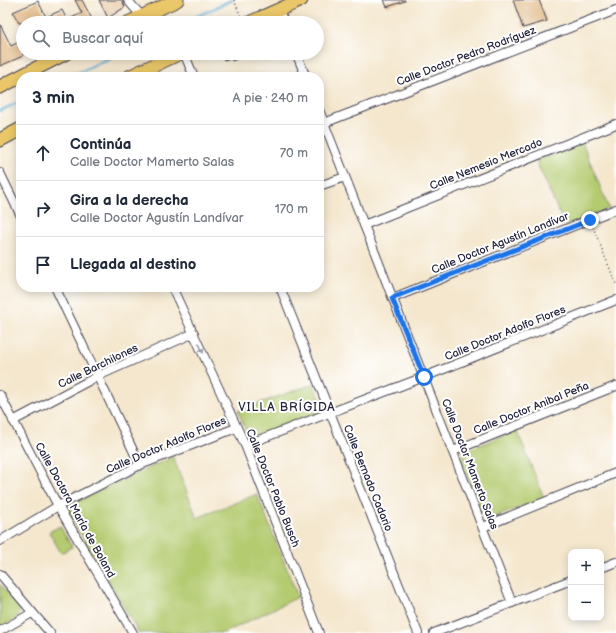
<!DOCTYPE html>
<html lang="es">
<meta charset="utf-8">
<style>
:root{--surface:#fff;--page:#f6f6f7;--text:#1f2937;--muted:#747a83;--line:#e0e1e3}
body{margin:0;font-family:"Balsamiq Sans",sans-serif;background:var(--page);color:var(--text)}
.controls{position:absolute;right:12px;bottom:12px;display:grid;overflow:hidden;border-radius:8px;box-shadow:0 2px 10px #0003}
.controls button{width:36px;height:36px;display:grid;place-items:center;padding:0;border:0;border-bottom:1px solid var(--line);background:var(--surface);color:var(--text);font:20px sans-serif}
.stop{position:absolute;width:12px;height:12px;margin:-9px;border:3px solid #1a73e8;border-radius:50%;background:#fff}
.stop.end{background:#1a73e8;border-color:#fff;box-shadow:0 1px 4px #0008}
.list{margin:0;padding:0;list-style:none}
h2{display:flex;justify-content:space-between;align-items:center;height:52px;margin:0;padding:0 16px;font-size:17px}
h2 small{font-size:13px;font-weight:400;color:var(--muted)}
.list li{display:grid;grid-template-columns:26px 1fr auto;gap:12px;align-items:center;box-sizing:border-box;height:56px;padding:0 16px;border-top:1px solid var(--line)}
.list b{display:block;font-size:15px;white-space:nowrap}
.list p{margin:0;font-size:13px;white-space:nowrap;color:var(--muted)}
.list em{font-size:13px;font-style:normal;color:var(--muted)}
.icon{flex:none;width:22px;height:22px;fill:none;stroke:currentColor;stroke-width:2;stroke-linecap:round;stroke-linejoin:round}
.map{position:relative;flex:none;width:616px;height:633px;overflow:hidden}
.search{position:absolute;background:var(--surface);box-shadow:0 2px 10px #0003;left:16px;top:16px;width:308px;height:44px;display:flex;align-items:center;gap:10px;box-sizing:border-box;padding:0 14px;border-radius:22px;color:var(--muted);font-size:15px}
.panel{position:absolute;background:var(--surface);box-shadow:0 2px 10px #0003;left:16px;top:72px;width:308px;height:220px;border-radius:16px}
.map>svg:first-child{display:block}
.green{fill:#b4cb70;stroke:#6b7656}
.lines{fill:none;stroke-linecap:round;stroke-linejoin:round}
.stream{stroke:#5badd6;stroke-width:2.5}
.building{fill:#e3bc8b}
.minor-casing{stroke:#424051;stroke-width:10}
.trunk-casing{stroke:#424051;stroke-width:15}
.path{stroke:#424051;stroke-width:1.5;stroke-dasharray:1 3;stroke-linecap:butt}
.minor{stroke:#fff;stroke-width:8}
.trunk{stroke:#eac769;stroke-width:13}
.oneway{fill:#9c9ca7}
.route{stroke:#1a73e8;stroke-width:5}
.labels{text-anchor:middle;dominant-baseline:central;stroke-width:4;stroke-linejoin:round;paint-order:stroke}
.street-label{font-size:11px;fill:#22223b;stroke:#fff}
.neighbourhood-label{font-size:12px;letter-spacing:1px;fill:#22223b;stroke:#fff}
</style>
<div class="map">
<svg width="616" height="633" viewBox="0 0 616 633">
<rect width="100%" height="100%" fill="#fff"/>
<filter id="ink" filterUnits="userSpaceOnUse"><feTurbulence type="fractalNoise" baseFrequency=".025" numOctaves="2"/><feDisplacementMap in="SourceGraphic" scale="8" xChannelSelector="R" yChannelSelector="G"/><feConvolveMatrix kernelMatrix="1 2 1 2 8 2 1 2 1" color-interpolation-filters="sRGB"/></filter>
<filter id="wash" filterUnits="userSpaceOnUse"><feTurbulence type="fractalNoise" baseFrequency=".012" numOctaves="4" result="noise"/><feDisplacementMap in="SourceGraphic" scale="16" xChannelSelector="R" yChannelSelector="G"/><feGaussianBlur stdDeviation="0.9" result="paint"/><feColorMatrix in="noise" values="0 0 0 0 0 0 0 0 0 0 0 0 0 0 0 0 0 1.4 0 .05"/><feComposite in="paint" operator="in"/></filter>
<g filter="url(#wash)">
<rect width="100%" height="100%" fill="#f4e7ce"/>
<g class="green">
<polygon points="582,142 609,209 565,226 536,161"/>
<path d="M313,384C318,394 325,402 317,413L254,437L247,433L238,411Z"/>
<polygon points="517,430 544,498 493,518 487,518 482,515 462,461 465,451"/>
<polygon points="173,457 197,518 257,494 298,597 224,633 139,633 69,513 69,508 71,504"/>
<polygon points="60,526 72,547 61,553 49,532"/>
<path d="M0,584L20,608C21,619 8,622 0,627Z"/>
</g>
<g class="lines">
<g class="stream">
<polyline points="183,23 232,0"/>
<polyline points="70,77 120,53"/>
<polyline points="0,111 21,101"/>
</g>
</g>
<g id="blocks">
<g class="building">
<polygon points="75,0 82,0 94,23 19,23 13,12 38,1 46,17 62,10 67,20 82,13"/>
<polygon points="99,0 122,0 125,7 108,18"/>
<polygon points="384,0 405,0 405,1 387,7"/>
<polygon points="513,0 539,0 547,21 523,28"/>
<polygon points="0,24 11,46 23,40 23,56 0,66"/>
<polygon points="221,53 250,53 232,61 231,58 224,60"/>
</g>
</g>
</g>
<g filter="url(#ink)">
<use href="#blocks" fill-opacity="0" stroke="#424051" stroke-width="1"/>
<g class="lines">
<defs>
<g id="minor">
<path d="M128,0C134,9 142,15 148,23"/>
<polyline points="279,9 284,23"/>
<polyline points="184,53 194,77"/>
<polyline points="296,53 306,77"/>
<polyline points="319,110 512,603"/>
<polyline points="324,123 616,10"/>
<polyline points="0,173 21,216"/>
<polyline points="319,186 345,177"/>
<polyline points="364,225 616,124"/>
<polyline points="55,287 140,465"/>
<polyline points="172,287 245,445 319,633"/>
<polyline points="280,287 418,633"/>
<polyline points="393,298 616,209"/>
<polyline points="0,395 58,506 133,633"/>
<polyline points="13,421 98,376 194,333"/>
<polyline points="245,445 424,377 616,300"/>
<polyline points="453,451 616,386"/>
<polyline points="483,527 616,473"/>
<polyline points="0,541 58,506 140,465 236,428"/>
<polyline points="601,568 616,562"/>
<polyline points="0,574 50,633"/>
<polyline points="0,631 32,613"/>
<polyline points="434,633 571,580"/>
</g>
<g id="trunk">
<polyline points="128,23 177,0"/>
<polyline points="249,23 301,0"/>
<polyline points="129,77 180,53"/>
<polyline points="0,87 66,53"/>
<polyline points="0,140 21,129"/>
</g>
</defs>
<use href="#minor" class="minor-casing"/>
<use href="#trunk" class="trunk-casing"/>
<g class="path">
<polyline points="234,0 241,17"/>
<polyline points="593,227 616,284"/>
</g>
<use href="#minor" class="minor"/>
<use href="#trunk" class="trunk"/>
</g>
<defs><path id="oneway-solid" d="M-6-.8H1V-3.2L6.5 0L1 3.2V.8H-6Z"/></defs>
<use class="oneway" href="#oneway-solid" transform="translate(201 348) rotate(66)"/>
</g>
<g class="lines" filter="url(#ink)">
<polyline class="route" points="424,377 392,298 590,220"/>
</g>
<g class="labels">
<g class="street-label">
<text transform="translate(466 56) rotate(-21)">Calle Doctor Pedro Rodríguez</text>
<text transform="translate(486 164) rotate(-22)">Calle Nemesio Mercado</text>
<text transform="translate(500 243) rotate(-22)">Calle Doctor Agustín Landívar</text>
<text transform="translate(505 333) rotate(-22)">Calle Doctor Adolfo Flores</text>
<text transform="translate(98 366) rotate(-26)">Calle Barchilones</text>
<text transform="translate(531 408) rotate(-22)">Calle Doctor Anibal Peña</text>
<text transform="translate(166 445) rotate(-23)">Calle Doctor Adolfo Flores</text>
<text transform="translate(470 464) rotate(69)">Calle Doctor Mamerto Salas</text>
<text transform="translate(368 478) rotate(68)">Calle Bernado Cadario</text>
<text transform="translate(273 488) rotate(68)">Calle Doctor Pablo Busch</text>
<text transform="translate(75 510) rotate(61)">Calle Doctora María de Boland</text>
</g>
<g class="neighbourhood-label">
<text x="287" y="407">VILLA BRÍGIDA</text>
</g>
</g>
</svg>
<div class="controls">
<button>+</button>
<button>−</button>
</div>
<div class="stop" style="left:424px;top:377px"></div>
<div class="stop end" style="left:590px;top:220px"></div>
<div class="search"><svg class="icon" aria-label="search" viewBox="0 0 24 24"><circle cx="10" cy="10" r="6"/><path d="M15 15l6 6"/></svg>Buscar aquí</div>
<section class="panel">
<h2>3 min<small>A pie · 240 m</small></h2>
<ul class="list">
<li><svg class="icon" aria-label="ahead" viewBox="0 0 24 24"><path d="M12 20V5M6 11l6-6 6 6"/></svg><div><b>Continúa</b><p>Calle Doctor Mamerto Salas</p></div><em>70 m</em></li>
<li><svg class="icon" aria-label="right" viewBox="0 0 24 24"><path d="M7 20v-9h11M14 6l5 5-5 5"/></svg><div><b>Gira a la derecha</b><p>Calle Doctor Agustín Landívar</p></div><em>170 m</em></li>
<li><svg class="icon" aria-label="arrive" viewBox="0 0 24 24"><path d="M6 21V4h12l-3 4 3 4H6"/></svg><div><b>Llegada al destino</b></div></li>
</ul>
</section>
</div>
